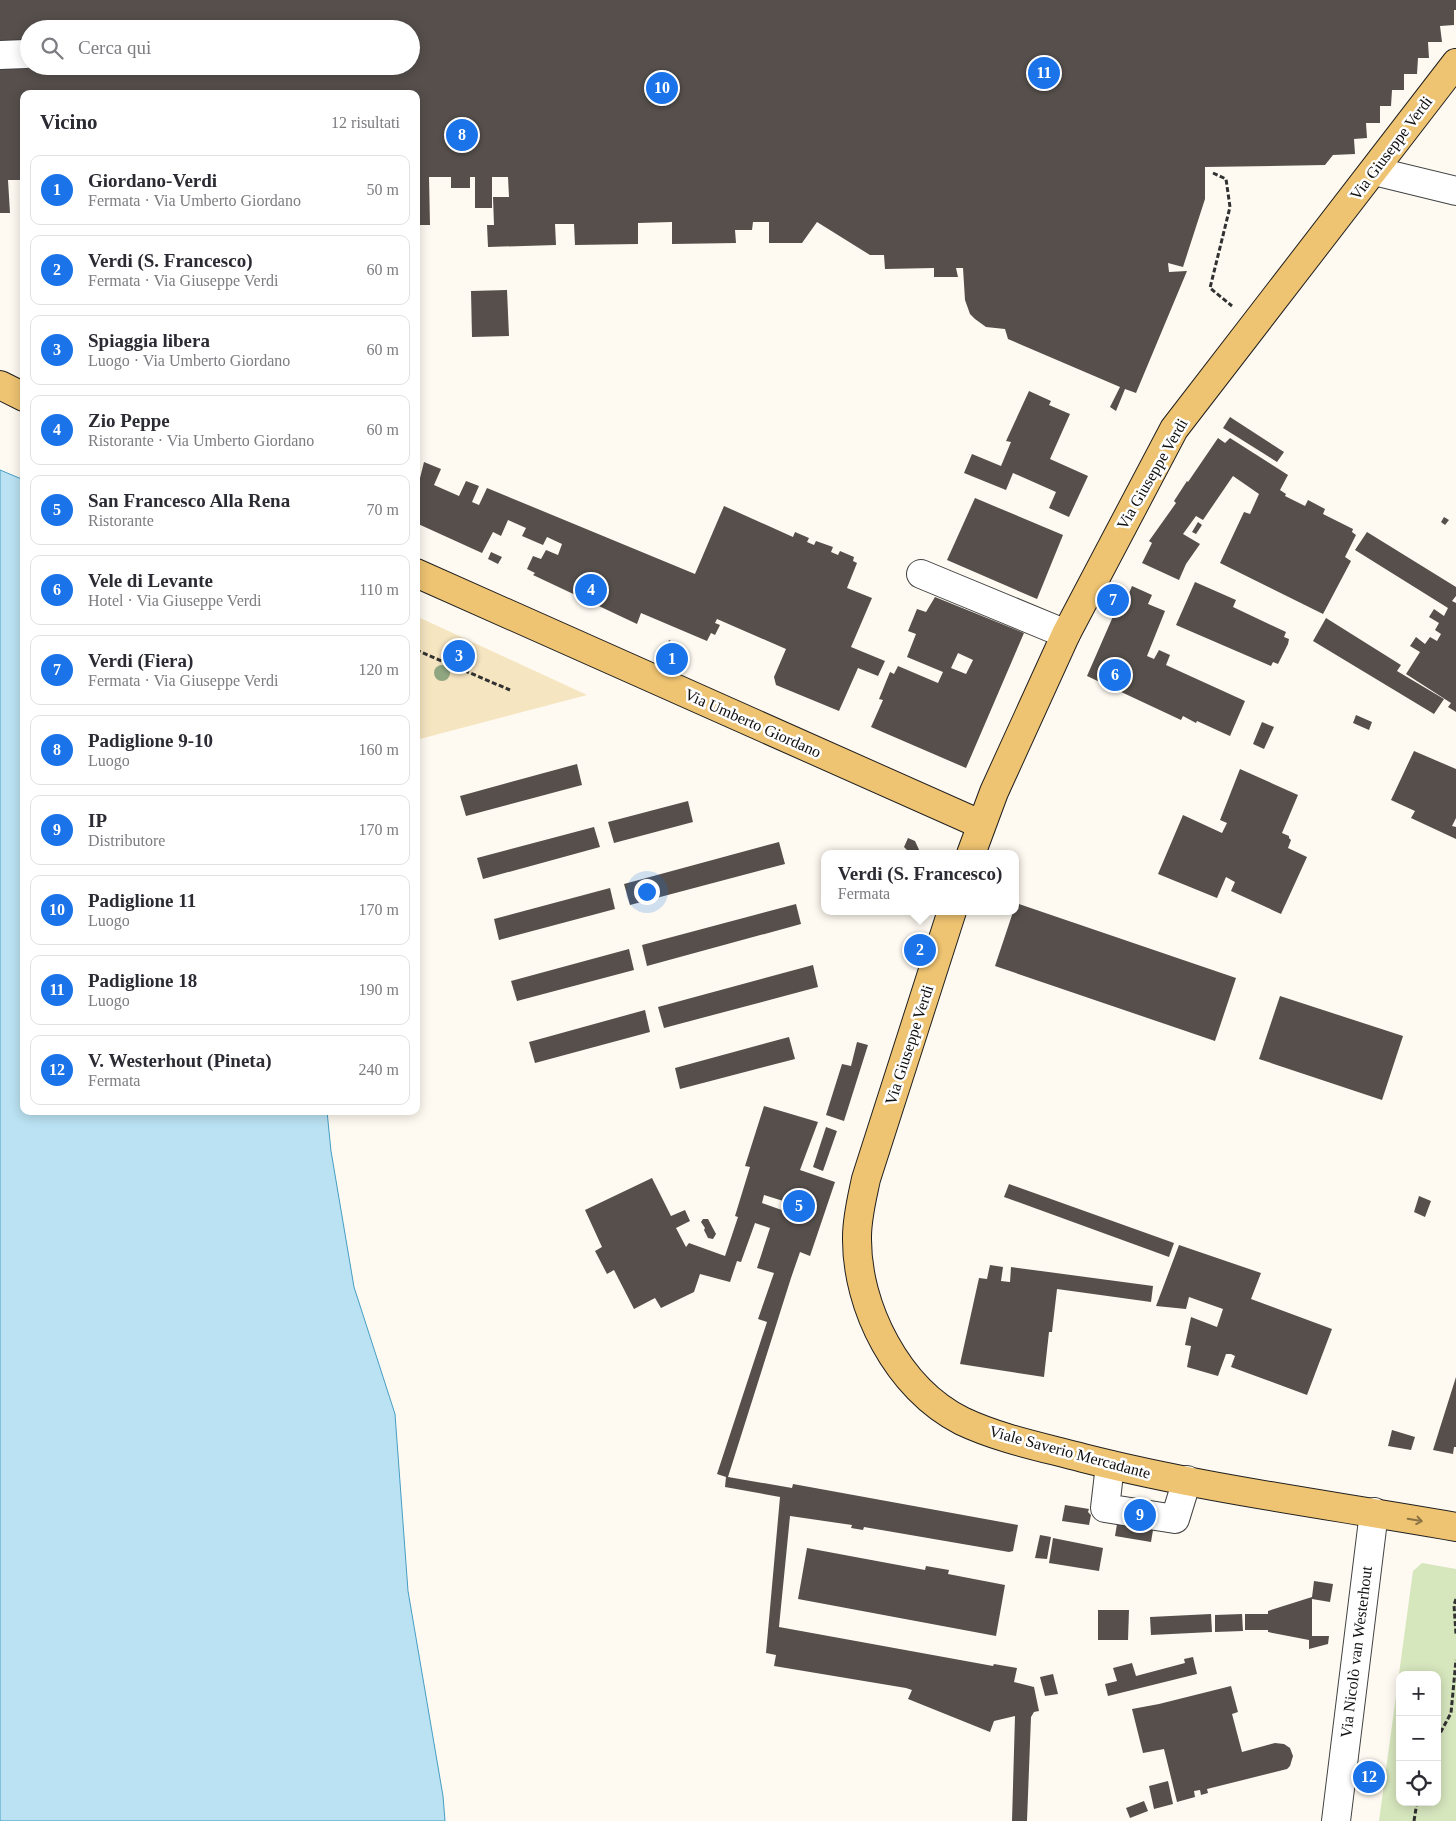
<!DOCTYPE html>
<html lang="it">
<meta charset="utf-8">
<style>
:root{--surface:#fff;--page:#f7f7f7;--text:#2b2b33;--muted:#7c7c81;--line:#e1e1e2;--accent:#1a73e8}
body{margin:0;font-family:Georgia,serif;background:var(--page);color:var(--text)}
.controls{position:absolute;right:15px;bottom:15px;display:grid;overflow:hidden;border-radius:10px;box-shadow:0 2px 12px #0003}
.controls button{width:45px;height:45px;display:grid;place-items:center;padding:0;border:0;border-bottom:1px solid var(--line);background:var(--surface);color:var(--text);font:25px sans-serif}
.you{position:absolute;left:646px;top:891px;width:18px;height:18px;margin:-12px;border:4px solid #fff;border-radius:50%;background:#1a73e8;box-shadow:0 0 0 8px #1a73e833}
.badge{display:grid;place-items:center;width:32px;height:32px;border-radius:50%;background:var(--accent);color:#fff;font-size:16px;font-weight:700}
.pin{position:absolute;translate:-50% -50%;border:2px solid #fff;box-shadow:0 1px 5px #0006}
.popup{position:absolute;left:821px;top:850px;width:198px;height:65px;box-sizing:border-box;display:grid;place-content:center;border-radius:10px;background:var(--surface);filter:drop-shadow(0 1px 4px #0005);font-size:16px;white-space:nowrap;color:var(--muted)}
.popup b{font-size:19px;color:var(--text)}
.popup::after{content:'';position:absolute;left:50%;top:100%;margin-left:-10px;border:10px solid transparent;border-top-color:var(--surface)}
.list{margin:0;padding:0;list-style:none}
h2{display:flex;justify-content:space-between;align-items:center;height:65px;margin:0;padding:0 20px;font-size:21px}
h2 small{font-size:16px;font-weight:400;color:var(--muted)}
.list li{display:grid;grid-template-columns:32px 1fr auto;gap:15px;align-items:center;box-sizing:border-box;height:70px;margin:0 10px 10px;padding:0 10px;border:1px solid var(--line);border-radius:10px}
.list b{display:block;font-size:19px;white-space:nowrap}
.list p{margin:0;font-size:16px;white-space:nowrap;color:var(--muted)}
.list em{font-size:16px;font-style:normal;color:var(--muted)}
.icon{flex:none;width:28px;height:28px;fill:none;stroke:currentColor;stroke-width:2;stroke-linecap:round;stroke-linejoin:round}
.map{position:relative;flex:none;width:1456px;height:1821px;overflow:hidden}
.search{position:absolute;background:var(--surface);box-shadow:0 2px 12px #0003;left:20px;top:20px;width:400px;height:55px;display:flex;align-items:center;gap:12px;box-sizing:border-box;padding:0 18px;border-radius:28px;color:var(--muted);font-size:19px}
.panel{position:absolute;background:var(--surface);box-shadow:0 2px 12px #0003;left:20px;top:90px;width:400px;height:1025px;border-radius:10px}
.map>svg:first-child{display:block}
.green{fill:#d6e6bd;fill-rule:evenodd}
.sand{fill:#f6e5c1}
.water{fill:#bae2f2;stroke:#469dc3}
.building{fill:#564f4c;fill-rule:evenodd}
.lines{fill:none;stroke-linecap:round;stroke-linejoin:round}
.minor-casing{stroke:#424242;stroke-width:30}
.major-casing{stroke:#202020;stroke-width:30}
.path{stroke:#313131;stroke-width:3;stroke-dasharray:5 2.5;stroke-linecap:butt}
.minor{stroke:#fff;stroke-width:28}
.major{stroke:#eec371;stroke-width:28}
.tree{fill:#90a680}
.oneway{stroke:#8a7245}
.labels{text-anchor:middle;dominant-baseline:central;stroke-width:5;stroke-linejoin:round;paint-order:stroke}
.street-label{font-size:16px;fill:#0f0f0f;stroke:#fff}
</style>
<div class="map">
<svg width="1456" height="1821" viewBox="0 0 1456 1821">
<rect width="100%" height="100%" fill="#fefaf1"/>
<path class="green" d="M1422,1563L1456,1569V1821H1379L1413,1571ZM1400,1675H1437V1802H1400Z"/>
<polygon class="sand" points="416,616 587,695 416,740"/>
<polygon class="water" points="0,470 24,480 24,1111 327,1111 331,1151 354,1287 395,1414 408,1591 443,1796 445,1821 0,1821"/>
<g class="building">
<polygon points="0,0 1456,0 1456,10 1454,10 1454,25 1440,26 1442,42 1428,42 1429,58 1418,58 1417,74 1404,74 1404,90 1392,90 1391,106 1380,106 1380,123 1366,123 1367,138 1354,139 1355,154 1333,155 1325,165 1205,167 1205,199 1183,267 1168,263 1169,272 1187,271 1136,393 1125,389 1116,411 1110,407 1120,387 1008,339 1005,329 986,327 975,319 970,314 965,300 963,268 956,268 958,277 934,277 934,268 885,269 884,255 870,255 817,222 802,243 769,243 769,222 753,222 752,230 735,230 736,243 672,244 672,222 638,223 638,244 575,245 574,224 555,224 556,245 488,247 487,225 494,225 493,197 509,197 508,177 492,177 492,208 475,208 475,177 470,177 470,188 451,188 451,177 429,177 430,225 416,225 416,94 24,94 24,180 8,180 10,213 0,213 0,69 411,66 411,29 29,29 29,49 0,49"/>
<polygon points="507,290 509,336 472,337 471,291"/>
<polygon points="1029,391 1051,401 1049,405 1070,414 1050,459 1088,476 1069,517 1049,508 1056,492 1013,473 1006,490 964,473 972,454 1001,466 1011,442 1006,441"/>
<polygon points="1230,417 1284,452 1277,462 1223,428"/>
<polygon points="1218,438 1225,443 1230,438 1288,475 1280,490 1286,494 1285,496 1305,506 1308,500 1325,509 1323,514 1353,529 1352,532 1356,535 1345,557 1351,561 1323,614 1220,563 1244,512 1250,514 1259,494 1233,476 1203,520 1196,516 1183,534 1200,544 1186,564 1179,580 1142,563 1152,543 1149,541 1176,503 1174,501 1187,481 1188,482"/>
<polygon points="424,462 441,469 434,485 459,496 466,481 479,486 472,502 479,505 487,488 695,574 724,506 793,537 795,532 809,538 807,542 814,545 816,541 833,547 831,552 838,555 840,551 854,557 853,561 857,563 847,588 872,598 851,647 885,661 878,676 858,668 839,711 776,685 774,677 786,649 717,619 715,623 720,625 715,635 711,633 707,641 641,613 637,624 533,575 535,573 527,569 533,556 541,559 546,550 558,555 562,544 547,537 543,545 522,536 526,528 508,520 501,536 493,532 482,553 416,523 416,476 420,478"/>
<polygon points="975,498 1063,535 1037,599 947,560"/>
<polygon points="1444,517 1449,520 1445,525 1441,522"/>
<polygon points="1198,522 1202,525 1196,534 1192,532"/>
<polygon points="1367,532 1456,587 1456,596 1452,601 1456,603 1456,712 1448,707 1451,703 1406,674 1420,652 1410,646 1416,637 1425,644 1430,637 1437,641 1441,634 1435,630 1439,623 1429,617 1434,609 1444,616 1448,608 1355,550"/>
<polygon points="491,552 502,557 498,564 488,559"/>
<polygon points="1195,582 1236,600 1233,607 1286,632 1284,637 1289,639 1288,644 1278,664 1273,662 1271,666 1176,625"/>
<polygon points="1132,586 1152,595 1148,604 1165,611 1147,656 1154,659 1159,650 1170,655 1166,665 1245,701 1230,736 1197,721 1196,723 1183,716 1181,720 1087,676 1118,605 1123,607"/>
<path d="M935,597L1024,633L966,768L871,727L883,700L879,699L890,672L894,674L898,666L938,683L943,672L907,657L916,634L908,631L917,609L926,612ZM958,653L973,660L966,674L951,668Z"/>
<polygon points="1326,618 1401,665 1397,671 1444,699 1434,714 1313,641"/>
<polygon points="669,640 682,647 679,653 666,647"/>
<polygon points="1356,715 1372,722 1369,730 1353,723"/>
<polygon points="1262,722 1274,727 1264,749 1253,744"/>
<polygon points="1414,751 1456,769 1456,818 1452,826 1456,827 1456,839 1411,818 1415,811 1391,800"/>
<polygon points="577,764 582,785 466,816 460,796"/>
<polygon points="1240,769 1298,795 1282,833 1289,836 1289,838 1291,840 1288,848 1307,857 1281,914 1231,891 1235,882 1226,877 1217,898 1158,874 1183,815 1222,833 1227,823 1220,820"/>
<polygon points="688,801 693,822 614,843 608,822"/>
<polygon points="594,827 600,847 483,879 477,858"/>
<polygon points="908,838 915,841 921,854 903,854 907,850 904,847"/>
<polygon points="779,842 785,864 630,905 624,884"/>
<polygon points="610,888 615,909 499,940 494,919"/>
<polygon points="1016,903 1236,978 1215,1041 995,966"/>
<polygon points="796,904 801,924 647,966 642,945"/>
<polygon points="629,949 634,970 517,1001 511,981"/>
<polygon points="813,965 818,987 664,1028 658,1007"/>
<polygon points="1280,996 1403,1036 1382,1100 1259,1059"/>
<polygon points="645,1010 650,1032 535,1063 529,1042"/>
<polygon points="789,1037 795,1059 680,1089 675,1068"/>
<polygon points="857,1042 868,1045 844,1121 826,1115 842,1064 851,1066"/>
<path d="M764,1106L818,1122L800,1170L835,1182L810,1256L800,1252L791,1278L728,1477L792,1488L793,1484L1018,1525L1013,1551L1009,1552L864,1527L863,1530L851,1528L852,1525L790,1516L779,1627L993,1666L994,1664L1017,1668L1014,1682L1034,1687L1039,1711L1034,1712L1031,1717L1027,1821H1012L1015,1716L994,1721L990,1732L908,1699L912,1690L906,1688L774,1666L776,1655L766,1653L780,1497L725,1487L726,1477L717,1474L767,1322L758,1319L774,1273L757,1268L770,1228L755,1223L741,1262L737,1261L730,1282L700,1274L694,1292L661,1308L655,1298L634,1309L614,1270L607,1274L595,1251L602,1247L585,1210L652,1178L671,1216L685,1210L690,1221L676,1228L686,1247L689,1243L725,1256L738,1217L735,1216L750,1167L745,1166ZM764,1195L796,1205L793,1214L762,1203Z"/>
<polygon points="826,1127 837,1131 823,1171 813,1167"/>
<polygon points="1009,1184 1174,1243 1169,1257 1004,1197"/>
<polygon points="1419,1196 1431,1201 1425,1217 1414,1212"/>
<polygon points="703,1219 708,1219 716,1234 713,1239 708,1238 704,1230 705,1228 701,1222"/>
<polygon points="1179,1245 1261,1273 1251,1299 1332,1329 1307,1395 1231,1367 1235,1356 1231,1354 1226,1354 1218,1376 1187,1367 1191,1346 1185,1345 1191,1317 1217,1327 1223,1309 1189,1297 1186,1309 1156,1306"/>
<polygon points="990,1265 1003,1267 1001,1281 1010,1282 1011,1267 1153,1286 1151,1302 1057,1289 1052,1332 1049,1332 1044,1377 960,1364 979,1278 987,1279"/>
<polygon points="1456,1377 1456,1447 1454,1447 1453,1454 1433,1450"/>
<polygon points="1392,1430 1415,1437 1411,1450 1388,1446"/>
<polygon points="1121,1500 1157,1506 1151,1542 1115,1536"/>
<polygon points="1065,1505 1089,1509 1088,1512 1091,1515 1089,1525 1062,1521"/>
<polygon points="1040,1535 1051,1537 1047,1559 1035,1558"/>
<polygon points="1053,1538 1103,1548 1099,1571 1049,1563"/>
<polygon points="807,1548 925,1570 926,1566 949,1570 948,1574 1005,1585 996,1636 798,1599"/>
<polygon points="1314,1581 1333,1584 1330,1602 1312,1599 1312,1636 1329,1636 1328,1644 1309,1649 1309,1640 1268,1632 1268,1630 1245,1630 1245,1614 1268,1614 1268,1611 1312,1597"/>
<polygon points="1098,1610 1129,1610 1128,1640 1098,1640"/>
<polygon points="1211,1614 1212,1632 1151,1635 1150,1617"/>
<polygon points="1242,1614 1243,1631 1215,1632 1215,1615"/>
<polygon points="1193,1657 1197,1674 1108,1696 1105,1684 1117,1681 1113,1668 1132,1663 1136,1676 1185,1663 1184,1659"/>
<polygon points="1053,1674 1058,1694 1045,1696 1040,1677"/>
<polygon points="1231,1686 1238,1712 1232,1714 1242,1752 1275,1743 1284,1744 1290,1748 1293,1756 1290,1766 1287,1769 1207,1789 1208,1793 1201,1795 1200,1790 1194,1791 1195,1797 1177,1802 1164,1749 1143,1753 1132,1709 1159,1704"/>
<polygon points="1168,1781 1173,1804 1154,1809 1149,1786"/>
<polygon points="1144,1801 1148,1811 1130,1818 1126,1808"/>
</g>
<g class="lines">
<defs>
<g id="minor">
<polyline points="0,55 26,54"/>
<polyline points="1374,171 1456,191"/>
<polyline points="921,574 1066,634"/>
<polyline points="1110,1465 1105,1508 1175,1519 1187,1480"/>
<polyline points="1336,1821 1374,1512"/>
</g>
<g id="major">
<polyline points="0,385 24,397"/>
<polyline points="416,573 980,824"/>
<polyline points="971,854 994,792 1066,634 1174,429 1456,63"/>
<path d="M952,911L866,1179C862,1198 857,1217 857,1237C856,1307 898,1389 962,1421C1000,1439 1042,1447 1083,1458C1205,1489 1332,1505 1456,1527"/>
</g>
</defs>
<use href="#minor" class="minor-casing"/>
<use href="#major" class="major-casing"/>
<g class="path">
<polyline points="1213,173 1226,179 1230,207 1210,288 1232,306"/>
<polyline points="416,650 510,690"/>
<polyline points="1456,1599 1454,1605 1456,1634"/>
<polyline points="1437,1739 1451,1713 1456,1660"/>
<polyline points="1414,1821 1417,1802"/>
</g>
<use href="#minor" class="minor"/>
<use href="#major" class="major"/>
</g>
<circle class="tree" cx="442" cy="673" r="8"/>
<defs><path id="oneway-shaft" d="M-6 0H5M1.5-3L5.5 0L1.5 3" fill="none" stroke-width="1.6" stroke-linecap="round" stroke-linejoin="round" transform="scale(1.25)"/></defs>
<use class="oneway" href="#oneway-shaft" transform="translate(1415 1520) rotate(10)"/>
<g class="labels">
<g class="street-label">
<text transform="translate(1391 148) rotate(-53)">Via Giuseppe Verdi</text>
<text transform="translate(1152 474) rotate(-60)">Via Giuseppe Verdi</text>
<text transform="translate(753 723) rotate(24)">Via Umberto Giordano</text>
<text transform="translate(909 1045) rotate(-72)">Via Giuseppe Verdi</text>
<text transform="translate(1070 1452) rotate(15)">Viale Saverio Mercadante</text>
<text transform="translate(1356 1652) rotate(-83)">Via Nicolò van Westerhout</text>
</g>
</g>
</svg>
<div class="controls">
<button>+</button>
<button>−</button>
<button><svg class="icon" aria-label="locate" viewBox="0 0 24 24"><circle cx="12" cy="12" r="6"/><path d="M12 2v4M12 18v4M2 12h4M18 12h4"/></svg></button>
</div>
<div class="you"></div>
<div class="pin badge" style="left:672px;top:659px">1</div>
<div class="pin badge" style="left:920px;top:950px">2</div>
<div class="popup"><b>Verdi (S. Francesco)</b>Fermata</div>
<div class="pin badge" style="left:459px;top:656px">3</div>
<div class="pin badge" style="left:591px;top:590px">4</div>
<div class="pin badge" style="left:799px;top:1206px">5</div>
<div class="pin badge" style="left:1115px;top:675px">6</div>
<div class="pin badge" style="left:1113px;top:600px">7</div>
<div class="pin badge" style="left:462px;top:135px">8</div>
<div class="pin badge" style="left:1140px;top:1515px">9</div>
<div class="pin badge" style="left:662px;top:88px">10</div>
<div class="pin badge" style="left:1044px;top:73px">11</div>
<div class="pin badge" style="left:1369px;top:1777px">12</div>
<div class="search"><svg class="icon" aria-label="search" viewBox="0 0 24 24"><circle cx="10" cy="10" r="6"/><path d="M15 15l6 6"/></svg>Cerca qui</div>
<section class="panel">
<h2>Vicino<small>12 risultati</small></h2>
<ul class="list">
<li><span class="badge">1</span><div><b>Giordano-Verdi</b><p>Fermata · Via Umberto Giordano</p></div><em>50 m</em></li>
<li><span class="badge">2</span><div><b>Verdi (S. Francesco)</b><p>Fermata · Via Giuseppe Verdi</p></div><em>60 m</em></li>
<li><span class="badge">3</span><div><b>Spiaggia libera</b><p>Luogo · Via Umberto Giordano</p></div><em>60 m</em></li>
<li><span class="badge">4</span><div><b>Zio Peppe</b><p>Ristorante · Via Umberto Giordano</p></div><em>60 m</em></li>
<li><span class="badge">5</span><div><b>San Francesco Alla Rena</b><p>Ristorante</p></div><em>70 m</em></li>
<li><span class="badge">6</span><div><b>Vele di Levante</b><p>Hotel · Via Giuseppe Verdi</p></div><em>110 m</em></li>
<li><span class="badge">7</span><div><b>Verdi (Fiera)</b><p>Fermata · Via Giuseppe Verdi</p></div><em>120 m</em></li>
<li><span class="badge">8</span><div><b>Padiglione 9-10</b><p>Luogo</p></div><em>160 m</em></li>
<li><span class="badge">9</span><div><b>IP</b><p>Distributore</p></div><em>170 m</em></li>
<li><span class="badge">10</span><div><b>Padiglione 11</b><p>Luogo</p></div><em>170 m</em></li>
<li><span class="badge">11</span><div><b>Padiglione 18</b><p>Luogo</p></div><em>190 m</em></li>
<li><span class="badge">12</span><div><b>V. Westerhout (Pineta)</b><p>Fermata</p></div><em>240 m</em></li>
</ul>
</section>
</div>
